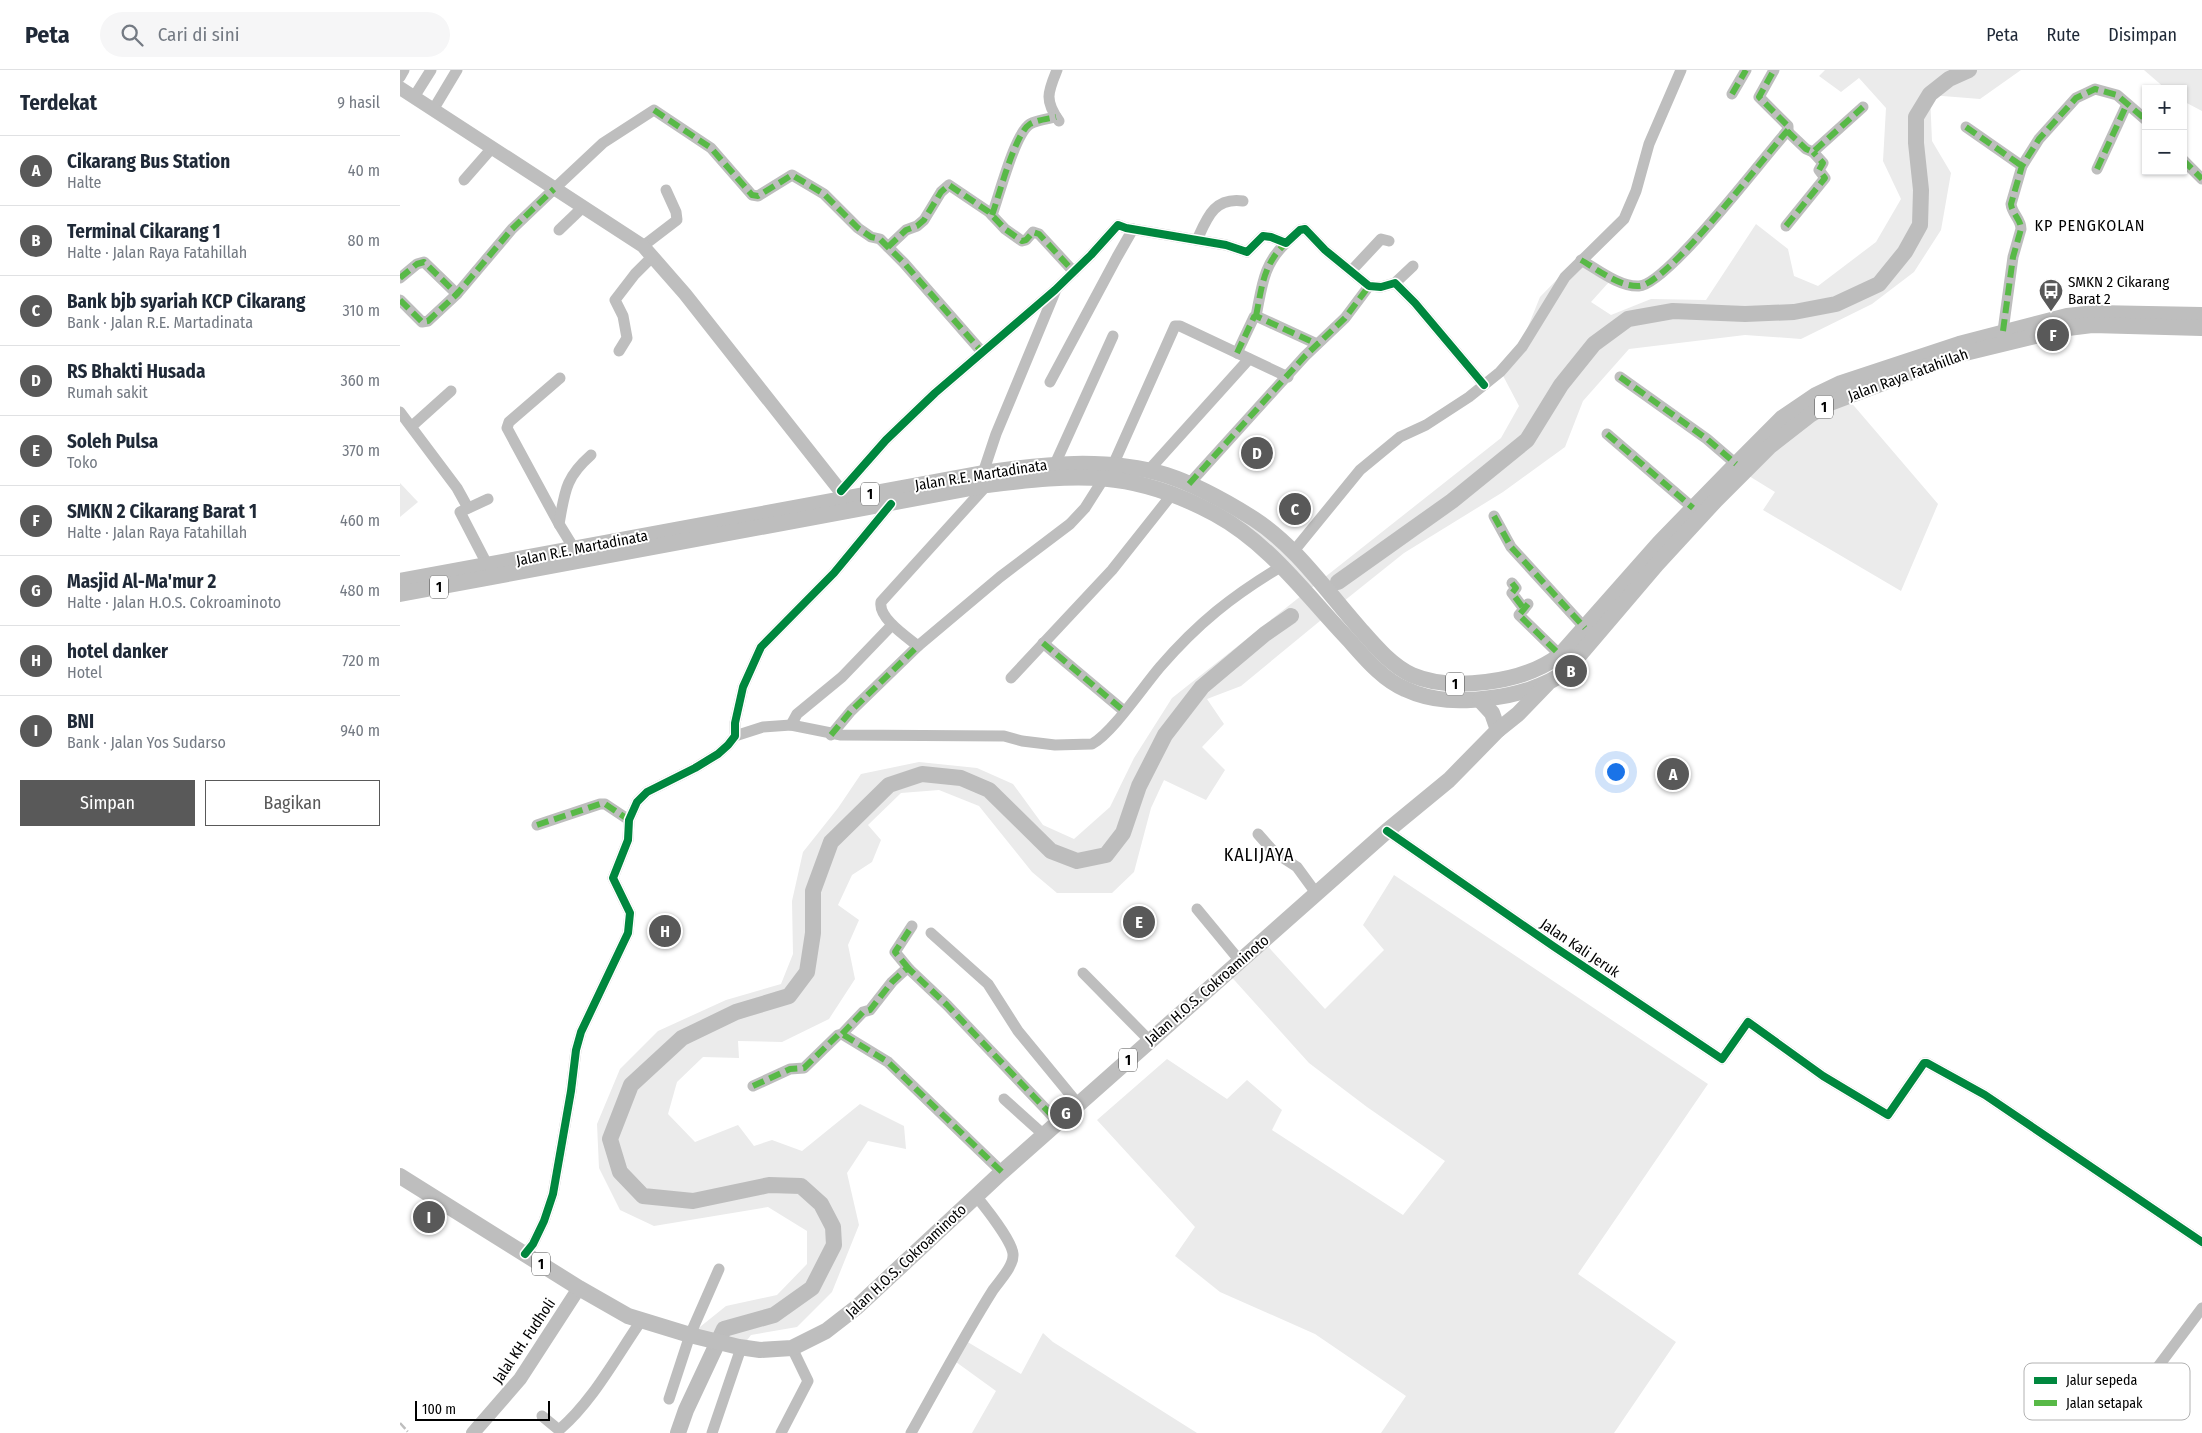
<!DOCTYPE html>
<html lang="id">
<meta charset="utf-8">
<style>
:root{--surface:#fff;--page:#f6f6f7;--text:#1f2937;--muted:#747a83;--line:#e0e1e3;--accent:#595959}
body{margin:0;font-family:"Fira Sans Condensed",sans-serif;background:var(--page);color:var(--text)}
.controls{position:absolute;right:15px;top:15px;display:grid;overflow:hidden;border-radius:0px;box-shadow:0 1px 4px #0004}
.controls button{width:45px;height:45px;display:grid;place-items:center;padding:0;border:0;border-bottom:1px solid var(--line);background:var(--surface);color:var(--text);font:25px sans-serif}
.scale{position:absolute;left:15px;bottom:12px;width:135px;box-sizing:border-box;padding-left:5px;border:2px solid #000;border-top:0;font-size:14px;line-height:18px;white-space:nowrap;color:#000;-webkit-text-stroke:4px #fff;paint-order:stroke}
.you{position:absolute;left:1215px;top:701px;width:18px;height:18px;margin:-12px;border:4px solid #fff;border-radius:50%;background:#1a73e8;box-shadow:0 0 0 8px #1a73e833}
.badge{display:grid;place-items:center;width:32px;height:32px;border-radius:50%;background:var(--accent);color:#fff;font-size:16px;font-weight:700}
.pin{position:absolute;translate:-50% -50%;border:2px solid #fff;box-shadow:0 1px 5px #0006}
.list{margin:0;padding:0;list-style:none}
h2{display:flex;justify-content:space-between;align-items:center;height:65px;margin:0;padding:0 20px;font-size:21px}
h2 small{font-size:16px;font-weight:400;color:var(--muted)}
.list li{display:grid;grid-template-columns:32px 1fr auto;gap:15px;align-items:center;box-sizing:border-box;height:70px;padding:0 20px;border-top:1px solid var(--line)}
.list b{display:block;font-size:19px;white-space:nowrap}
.list p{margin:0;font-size:16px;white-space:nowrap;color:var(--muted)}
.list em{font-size:16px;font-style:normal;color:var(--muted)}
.actions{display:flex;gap:10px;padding:15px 20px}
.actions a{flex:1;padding:11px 0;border:1px solid var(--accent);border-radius:0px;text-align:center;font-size:18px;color:var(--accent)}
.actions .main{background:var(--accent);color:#fff}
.icon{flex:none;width:28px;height:28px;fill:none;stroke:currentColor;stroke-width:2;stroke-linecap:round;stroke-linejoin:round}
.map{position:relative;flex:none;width:1802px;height:1363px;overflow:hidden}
header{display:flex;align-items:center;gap:30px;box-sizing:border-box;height:70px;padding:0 25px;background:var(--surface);border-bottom:1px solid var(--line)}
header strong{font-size:24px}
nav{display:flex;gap:28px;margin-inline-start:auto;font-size:18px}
.search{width:350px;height:45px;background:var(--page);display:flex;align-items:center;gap:12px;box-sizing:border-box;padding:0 18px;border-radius:28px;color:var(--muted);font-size:19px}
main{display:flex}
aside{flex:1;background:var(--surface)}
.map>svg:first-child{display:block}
.green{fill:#ebebeb}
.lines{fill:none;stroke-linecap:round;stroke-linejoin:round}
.river{stroke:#bdbdbd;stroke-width:16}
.minor{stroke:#bebebe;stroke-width:11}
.major{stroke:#bebebe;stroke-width:14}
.highway{stroke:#bebebe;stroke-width:16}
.rail{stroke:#bebebe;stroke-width:2.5;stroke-dasharray:8 2.5 1 2.5;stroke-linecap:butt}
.quiet{stroke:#58b947;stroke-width:6;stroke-dasharray:12 6;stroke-linecap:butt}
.cycleway-casing{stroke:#fff;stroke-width:11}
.cycleway{stroke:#00873e;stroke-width:8}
.labels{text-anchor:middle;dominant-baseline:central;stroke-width:4;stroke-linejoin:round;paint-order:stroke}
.shield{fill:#fff;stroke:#4c4c4c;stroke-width:1}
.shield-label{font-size:14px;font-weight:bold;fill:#000}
.poi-label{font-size:15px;fill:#000;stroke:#fff;text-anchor:start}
.street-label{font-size:15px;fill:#000;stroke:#fff}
.neighbourhood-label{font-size:16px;letter-spacing:1px;fill:#000;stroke:#fff}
.quarter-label{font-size:18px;letter-spacing:1px;fill:#000;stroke:#fff}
.key{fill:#fff;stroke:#b2b2b2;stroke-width:1}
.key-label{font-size:14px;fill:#000}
</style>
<header>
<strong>Peta</strong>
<div class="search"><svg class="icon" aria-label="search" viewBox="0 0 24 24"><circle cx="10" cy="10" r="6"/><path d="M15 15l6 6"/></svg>Cari di sini</div>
<nav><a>Peta</a><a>Rute</a><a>Disimpan</a></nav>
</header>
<main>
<aside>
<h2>Terdekat<small>9 hasil</small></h2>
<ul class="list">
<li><span class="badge">A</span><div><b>Cikarang Bus Station</b><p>Halte</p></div><em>40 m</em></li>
<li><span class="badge">B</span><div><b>Terminal Cikarang 1</b><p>Halte · Jalan Raya Fatahillah</p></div><em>80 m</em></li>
<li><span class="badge">C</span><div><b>Bank bjb syariah KCP Cikarang</b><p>Bank · Jalan R.E. Martadinata</p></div><em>310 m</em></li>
<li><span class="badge">D</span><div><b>RS Bhakti Husada</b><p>Rumah sakit</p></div><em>360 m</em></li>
<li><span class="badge">E</span><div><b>Soleh Pulsa</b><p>Toko</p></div><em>370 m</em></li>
<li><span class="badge">F</span><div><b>SMKN 2 Cikarang Barat 1</b><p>Halte · Jalan Raya Fatahillah</p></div><em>460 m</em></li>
<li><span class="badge">G</span><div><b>Masjid Al-Ma'mur 2</b><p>Halte · Jalan H.O.S. Cokroaminoto</p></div><em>480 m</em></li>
<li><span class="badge">H</span><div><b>hotel danker</b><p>Hotel</p></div><em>720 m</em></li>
<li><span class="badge">I</span><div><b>BNI</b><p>Bank · Jalan Yos Sudarso</p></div><em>940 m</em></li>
</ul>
<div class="actions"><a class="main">Simpan</a><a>Bagikan</a></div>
</aside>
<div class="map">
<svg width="1802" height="1363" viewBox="0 0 1802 1363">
<rect width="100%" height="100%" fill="#fff"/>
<g class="green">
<polygon points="1425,0 1621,0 1580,29 1530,25 1532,71 1551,103 1541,160 1514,202 1472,234 1401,269 1345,265 1229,279 1183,331 1165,377 1103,422 1004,483 939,535 919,512 906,522 926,546 841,616 807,629 824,654 802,677 825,700 806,730 764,710 751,738 734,802 712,823 657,823 632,802 579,736 539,720 501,723 468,755 481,770 472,792 452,805 438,835 459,850 448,875 455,909 429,949 382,972 338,971 339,988 303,987 277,1012 268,1044 295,1072 338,1055 354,1076 372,1070 402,1081 460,1034 504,1056 506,1079 468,1071 447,1103 459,1155 432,1222 397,1257 351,1265 341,1278 290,1265 326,1236 377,1225 407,1194 407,1161 368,1137 254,1156 220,1140 199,1098 197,1054 220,999 258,961 326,930 381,914 393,884 392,831 403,782 438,738 461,704 519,692 577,698 613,714 643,755 674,769 710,737 734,688 772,628 906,522 815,444 704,408 258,464 747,401 844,443 920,511 1101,368 1119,336 1100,300 1123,269 1140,227 1176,190 1209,212 1191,232 1211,245 1251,229 1306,230 1356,154 1388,179 1394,206 1418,216 1476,172 1501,129 1483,91 1486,38 1459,8 1441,22 1419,6"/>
<polygon points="1744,0 1802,0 1802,41 1783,31 1783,19 1766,19"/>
<polygon points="1449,330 1538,434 1501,521 1363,440 1375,422 1349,406 1397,361"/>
<polygon points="0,413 18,432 0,447"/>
<polygon points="994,805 1308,1014 1178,1204 1276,1272 1214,1363 981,1363 1006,1326 915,1264 820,1222 775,1186 795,1157 697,1050 767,989 827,1029 847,1010 882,1040 872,1060 1003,1145 1045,1091 967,1037 909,993 827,902 863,871 925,939 984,880 963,855"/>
<polygon points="643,1263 653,1272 797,1363 572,1363 596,1321 556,1292 566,1271 621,1304"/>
</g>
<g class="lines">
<g class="river">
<polyline points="938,512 1052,431 1127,370 1161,315 1194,274 1228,249 1273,241 1345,244 1394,242 1436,234 1479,214 1505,182 1520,155 1521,120 1516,73 1516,47 1530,24 1549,9 1569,0"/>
<polyline points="278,1363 286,1340 324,1259 374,1245 412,1218 434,1175 433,1157 421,1134 401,1116 369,1115 293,1131 243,1126 220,1102 210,1069 231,1015 282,968 336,942 389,926 407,902 413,863 413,821 431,772 489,715 522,704 561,708 589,720 651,781 677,791 706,785 723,763 739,716 765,665 802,617 865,564 891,546"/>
</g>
<g class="minor">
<path d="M657,0C648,22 644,30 659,51"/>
<polyline points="0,7 4,0"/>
<polyline points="1332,24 1346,0"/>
<polyline points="14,27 31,0"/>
<polyline points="33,40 57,0"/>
<polyline points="1566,57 1622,96"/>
<polyline points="1387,61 1406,79 1413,82 1463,37"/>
<polyline points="1783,90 1802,109"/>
<polyline points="1697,99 1727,34"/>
<polyline points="64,110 92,78"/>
<path d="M592,145C599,126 615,63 630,54C637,50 647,49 656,47"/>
<polyline points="1386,156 1425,108 1419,100 1423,93 1413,82"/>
<polyline points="159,160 182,138"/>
<path d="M797,170C807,148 814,127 843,131"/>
<polyline points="243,176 277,150 276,142 266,120"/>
<polyline points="488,177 506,160 517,156 524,150 541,122 549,115 589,142 605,159 622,171 626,170 633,162 639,164 674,202"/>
<path d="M1181,190C1197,199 1219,217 1239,216C1267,215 1365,86 1388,60V56L1359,27L1374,0"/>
<polyline points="952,200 981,169 989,171"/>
<polyline points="0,208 17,194 24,192 57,224"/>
<polyline points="995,213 1013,196"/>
<polyline points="0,230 22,252 28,251 57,224 112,159 154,119 203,73 254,40 311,78 352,125 358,126 392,105 424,124 458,158 471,167 480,169 504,193 582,282"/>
<path d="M856,246C862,217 863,194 886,173"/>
<path d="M1603,261L1613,187L1621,159C1621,149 1612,144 1611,134L1622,96L1639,69L1676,28L1695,19L1717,25L1746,50"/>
<polyline points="219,281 227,268 223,246 215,230 235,204 252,187"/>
<polyline points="837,283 854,247 856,246 917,274"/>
<polyline points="1220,307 1307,369 1336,394"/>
<polyline points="160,308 109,352 107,358 159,454 175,480"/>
<polyline points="650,312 717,187 733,159"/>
<polyline points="0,342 57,418 68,438"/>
<polyline points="12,356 51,321"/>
<polyline points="1207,364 1293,438"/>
<polyline points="655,394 713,266"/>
<polyline points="713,395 775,256 780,256 888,307"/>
<polyline points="748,401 849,289"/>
<polyline points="583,403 596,364 655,222"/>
<polyline points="789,414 905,286 945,248 969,216"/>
<polyline points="441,421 486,370 535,323 655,220 691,185 718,155 726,158 826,175 847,182 863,166 871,167 886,173 900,160 905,159 925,180 969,216 981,217 995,213 1015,233 1084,315"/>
<polyline points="88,429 60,442 88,496"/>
<polyline points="1094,446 1111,477 1185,558"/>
<path d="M159,454C165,421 165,408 191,385"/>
<polyline points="893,482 960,400 1000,367 1026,355 1069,327 1100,302 1122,277 1165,207 1224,149 1236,121 1249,74 1281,0"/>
<polyline points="1112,513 1116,518 1112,523 1124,539"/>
<polyline points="1128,534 1119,545 1160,585"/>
<polyline points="643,573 724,641"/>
<path d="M518,576C507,567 478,548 481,532L587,415"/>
<polyline points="611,608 712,500 773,423"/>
<polyline points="391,655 397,644 442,607 492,555"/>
<polyline points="431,665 451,641 518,576 600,507 670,454 685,438 704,408"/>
<path d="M335,666L363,657L391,655L441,665L604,666L622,671L655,675L692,674C712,663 743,617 760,597C798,553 832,526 882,496"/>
<polyline points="137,755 200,734 205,734 229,750"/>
<polyline points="987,761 1153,876 1322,989 1348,952 1423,1006 1488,1045 1524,993 1527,993 1585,1025 1802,1172"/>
<polyline points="858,764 874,782 897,797 916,823"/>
<polyline points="797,839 840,891"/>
<polyline points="531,863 588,914 618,961 678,1034"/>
<polyline points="509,899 495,882 512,856"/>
<polyline points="683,903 750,971"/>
<polyline points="442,964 463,942 470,940 492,912 505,900 509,899 547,935 658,1052"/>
<polyline points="353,1016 390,999 404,998 438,965 442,964 488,992 602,1102"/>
<polyline points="604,1029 644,1065"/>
<polyline points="125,1184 133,1174 144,1151 153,1124 171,1021 176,980 181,962 228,863 230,843 213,808 228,770 229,750 237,732 247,722 295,698 318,684 328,675 335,666 335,653 343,617 361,577 434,503 491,434"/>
<polyline points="1660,1325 1682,1329 1710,1341 1720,1342 1733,1330 1802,1238"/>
<polyline points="269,1329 290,1265 319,1199"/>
<path d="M142,1346L159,1360C193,1331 216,1287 241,1251"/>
<polyline points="312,1363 341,1278"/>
<polyline points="381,1363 408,1311 392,1278"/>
<path d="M511,1363C538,1315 564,1266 593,1220C600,1210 614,1196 613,1184C612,1171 585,1137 576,1126"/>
</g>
<g class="major">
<polyline points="0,18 243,176 285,224 446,428"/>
<polyline points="73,1363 120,1309 179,1218"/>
</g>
<g class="highway">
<path d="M0,511L583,403C642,394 707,387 766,405C797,415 827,432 854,449C897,477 927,522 961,560C975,576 992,596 1012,605C1035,615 1061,615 1086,612C1112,609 1139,601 1160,585L1260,472L1336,394L1382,348L1416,325L1441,313L1559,274L1667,246L1695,243L1802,245"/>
<path d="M0,524L587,415C677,404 732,399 815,444C870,474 906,525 949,570C965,588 983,610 1005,619C1033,632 1061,632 1091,628C1115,625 1145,617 1165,602L1257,494L1316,430L1369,377L1410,345L1430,333L1557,285L1668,258L1692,255L1802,258"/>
<polyline points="1080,630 1092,643 1098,660"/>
<polyline points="0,1106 179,1218 228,1246 290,1265 339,1277 360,1280 392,1278 426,1261 457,1237 602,1102 987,761 1049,710 1098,660 1118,644 1147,614"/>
</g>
<polyline class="rail" points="0,1353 9,1363"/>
<g class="quiet">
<polyline points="1332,24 1346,0"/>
<polyline points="254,40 311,78 352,125 358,126 392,105 424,124 458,158 471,167 480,169 504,193 582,282"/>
<polyline points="1566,57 1622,96"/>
<polyline points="1387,61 1406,79 1413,82 1463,37"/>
<polyline points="1783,90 1802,109"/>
<polyline points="1697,99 1727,34"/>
<path d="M592,145C599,126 615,63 630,54C637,50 647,49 656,47"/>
<polyline points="1386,156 1425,108 1419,100 1423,93 1413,82"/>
<polyline points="488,177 506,160 517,156 524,150 541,122 549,115 589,142 605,159 622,171 626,170 633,162 639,164 674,202"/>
<path d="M1181,190C1197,199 1219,217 1239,216C1267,215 1365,86 1388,60V56L1359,27L1374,0"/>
<polyline points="0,208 17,194 24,192 57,224"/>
<polyline points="0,230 22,252 28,251 57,224 112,159 154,119"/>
<path d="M856,246C862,217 863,194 886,173"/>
<path d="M1603,261L1613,187L1621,159C1621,149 1612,144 1611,134L1622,96L1639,69L1676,28L1695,19L1717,25L1746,50"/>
<polyline points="837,283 854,247 856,246 917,274"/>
<polyline points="1220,307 1307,369 1336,394"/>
<polyline points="1207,364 1293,438"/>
<polyline points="789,414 905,286 945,248 969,216"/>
<polyline points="1094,446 1111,477 1185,558"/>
<polyline points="1112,513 1116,518 1112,523 1124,539"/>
<polyline points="1128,534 1119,545 1160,585"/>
<polyline points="643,573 724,641"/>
<polyline points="431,665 451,641 518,576"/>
<polyline points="137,755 200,734 205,734 229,750"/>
<polyline points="509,899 495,882 512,856"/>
<polyline points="442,964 463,942 470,940 492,912 505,900 509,899 547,935 658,1052"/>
<polyline points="353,1016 390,999 404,998 438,965 442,964 488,992 602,1102"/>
</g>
<defs>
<g id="cycleway">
<polyline points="441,421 486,370 535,323 655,220 691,185 718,155 726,158 826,175 847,182 863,166 871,167 886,173 900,160 905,159 925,180 969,216 981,217 995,213 1015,233 1084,315"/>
<polyline points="987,761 1153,876 1322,989 1348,952 1423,1006 1488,1045 1524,993 1527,993 1585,1025 1802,1172"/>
<polyline points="125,1184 133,1174 144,1151 153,1124 171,1021 176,980 181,962 228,863 230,843 213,808 228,770 229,750 237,732 247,722 295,698 318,684 328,675 335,666 335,653 343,617 361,577 434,503 491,434"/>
</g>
</defs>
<use href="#cycleway" class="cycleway-casing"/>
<use href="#cycleway" class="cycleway"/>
</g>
<defs>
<symbol id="bus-pin" viewBox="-11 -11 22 30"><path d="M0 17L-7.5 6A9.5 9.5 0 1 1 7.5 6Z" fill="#595959" stroke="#fff"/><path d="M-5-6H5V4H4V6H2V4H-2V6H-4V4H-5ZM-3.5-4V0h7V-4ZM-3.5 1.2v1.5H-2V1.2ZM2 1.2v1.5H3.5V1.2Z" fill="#fff"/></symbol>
</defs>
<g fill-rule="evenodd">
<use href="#bus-pin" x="1637" y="207" width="28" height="38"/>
</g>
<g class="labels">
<g class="shield">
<rect x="1415" y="325.5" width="18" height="23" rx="4"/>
<rect x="461" y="412.5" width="18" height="23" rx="4"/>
<rect x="30" y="505.5" width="18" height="23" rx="4"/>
<rect x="1046" y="602.5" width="18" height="23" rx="4"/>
<rect x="719" y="978.5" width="18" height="23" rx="4"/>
<rect x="132" y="1182.5" width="18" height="23" rx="4"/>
</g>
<g class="shield-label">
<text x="1424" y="337">1</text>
<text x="470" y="424">1</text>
<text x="39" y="517">1</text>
<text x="1055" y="614">1</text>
<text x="728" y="990">1</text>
<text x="141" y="1194">1</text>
</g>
<g class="poi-label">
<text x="1668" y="212">SMKN 2 Cikarang<tspan x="1668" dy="17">Barat 2</tspan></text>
</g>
<g class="street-label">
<text transform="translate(1508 305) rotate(-20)">Jalan Raya Fatahillah</text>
<text transform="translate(581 405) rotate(-9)">Jalan R.E. Martadinata</text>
<text transform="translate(182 478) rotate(-11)">Jalan R.E. Martadinata</text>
<text transform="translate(1180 878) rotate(34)">Jalan Kali Jeruk</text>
<text transform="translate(807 920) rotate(-41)">Jalan H.O.S. Cokroaminoto</text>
<text transform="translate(506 1191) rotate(-43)">Jalan H.O.S. Cokroaminoto</text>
<text transform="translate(124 1271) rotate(-56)">Jalal KH. Fudholi</text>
</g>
<g class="neighbourhood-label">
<text x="1690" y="155">KP PENGKOLAN</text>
</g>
<g class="quarter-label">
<text x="859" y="785">KALIJAYA</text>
</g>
</g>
<rect x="1624" y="1293" width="166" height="57" rx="8" class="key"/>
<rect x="1634" y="1307" width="23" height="7" fill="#00873e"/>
<rect x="1634" y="1330" width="23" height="6" fill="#58b947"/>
<g class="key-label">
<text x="1666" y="1315">Jalur sepeda</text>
<text x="1666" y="1338">Jalan setapak</text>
</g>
</svg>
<div class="controls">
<button>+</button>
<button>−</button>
</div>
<div class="scale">100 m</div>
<div class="you"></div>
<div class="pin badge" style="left:1273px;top:704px">A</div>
<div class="pin badge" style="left:1171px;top:601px">B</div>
<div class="pin badge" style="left:895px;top:439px">C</div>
<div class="pin badge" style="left:857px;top:383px">D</div>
<div class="pin badge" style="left:739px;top:852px">E</div>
<div class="pin badge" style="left:1653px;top:265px">F</div>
<div class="pin badge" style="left:666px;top:1043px">G</div>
<div class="pin badge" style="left:265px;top:861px">H</div>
<div class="pin badge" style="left:29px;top:1147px">I</div>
</div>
</main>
